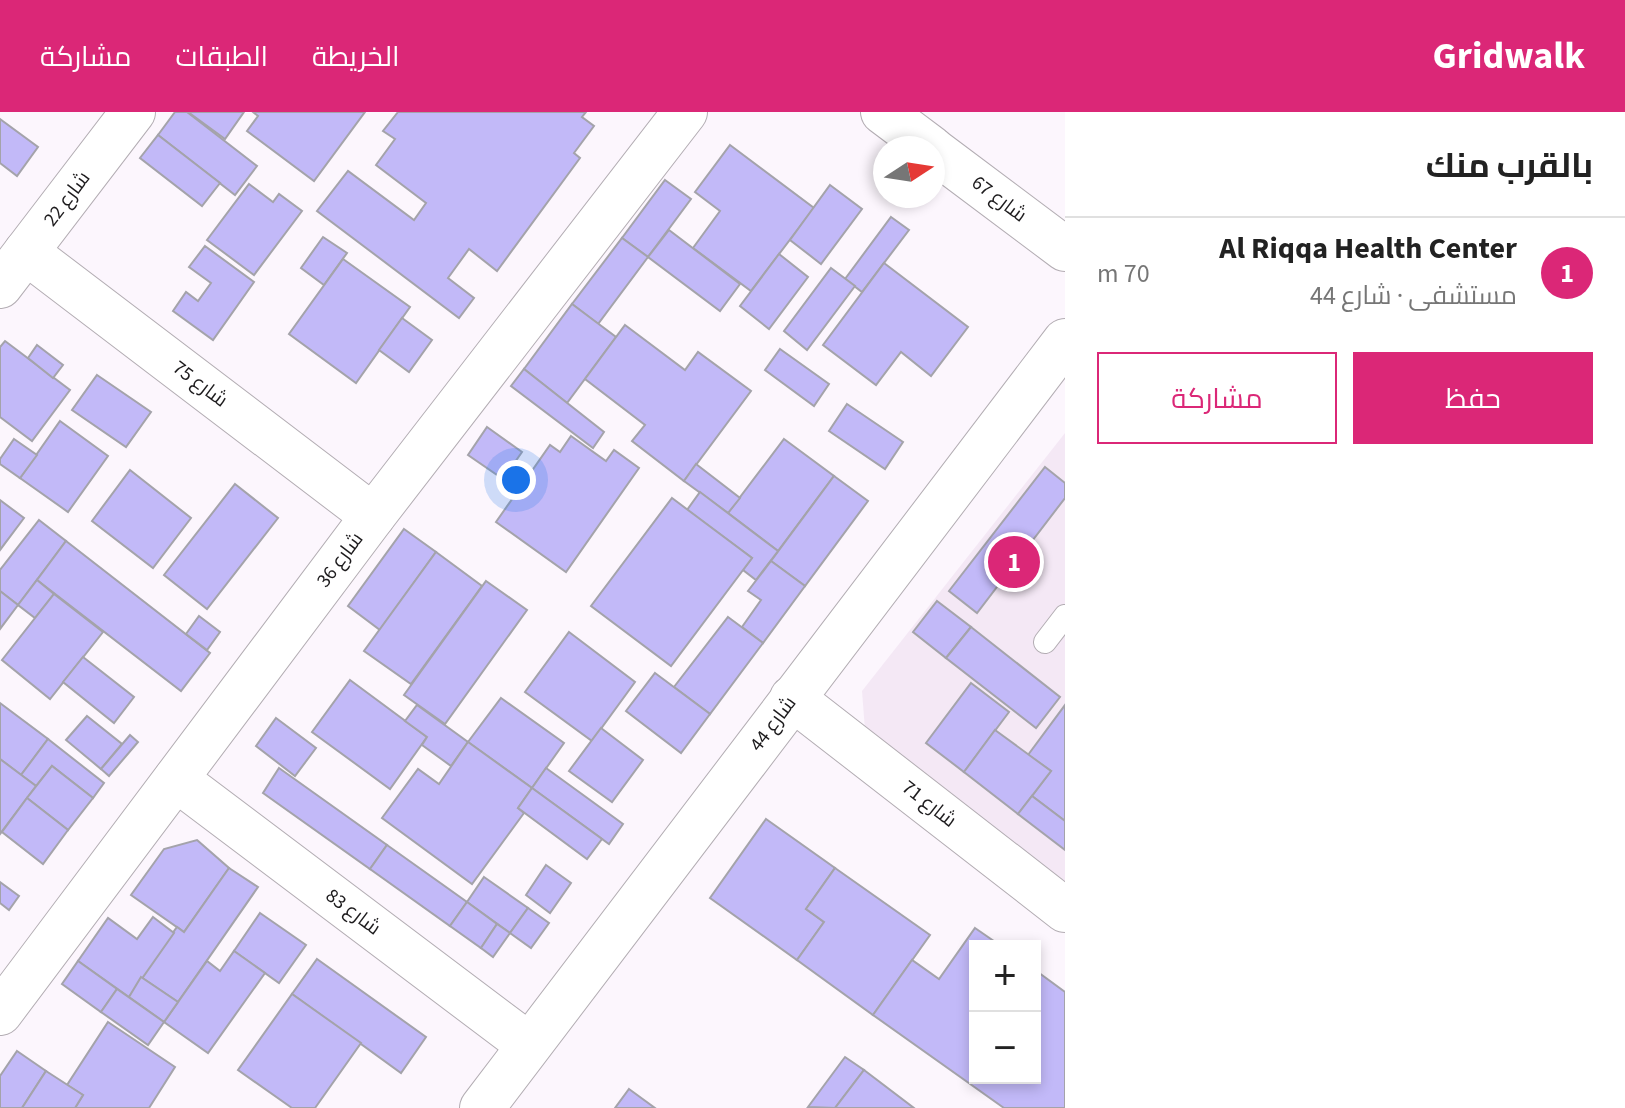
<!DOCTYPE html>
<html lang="ar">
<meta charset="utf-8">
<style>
:root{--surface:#fff;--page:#f2f2f2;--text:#222;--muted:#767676;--line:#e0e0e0;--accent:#db2777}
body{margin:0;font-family:"Source Sans 3",Cairo,sans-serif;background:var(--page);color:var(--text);direction:rtl}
.controls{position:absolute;right:24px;bottom:24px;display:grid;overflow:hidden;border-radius:0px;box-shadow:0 4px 12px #0003}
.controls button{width:72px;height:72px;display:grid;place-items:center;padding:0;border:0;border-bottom:2px solid var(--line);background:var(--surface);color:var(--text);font:40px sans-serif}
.compass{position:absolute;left:873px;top:24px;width:72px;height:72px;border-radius:50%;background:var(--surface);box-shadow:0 4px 12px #0003;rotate:78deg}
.you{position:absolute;left:516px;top:368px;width:28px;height:28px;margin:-20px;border:6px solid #fff;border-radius:50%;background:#1a73e8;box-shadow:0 0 0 12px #1a73e833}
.badge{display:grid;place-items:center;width:52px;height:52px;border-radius:50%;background:var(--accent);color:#fff;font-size:26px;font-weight:700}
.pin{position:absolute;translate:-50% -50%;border:4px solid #fff;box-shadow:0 2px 8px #0006}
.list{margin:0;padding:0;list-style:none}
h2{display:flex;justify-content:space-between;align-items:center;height:104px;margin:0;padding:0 32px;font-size:34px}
h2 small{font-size:26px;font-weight:400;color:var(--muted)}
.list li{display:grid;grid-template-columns:52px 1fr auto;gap:24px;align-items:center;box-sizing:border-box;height:112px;padding:0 32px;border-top:2px solid var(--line)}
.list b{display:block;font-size:30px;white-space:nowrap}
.list p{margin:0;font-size:26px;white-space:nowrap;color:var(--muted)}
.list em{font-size:26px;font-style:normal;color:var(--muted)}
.actions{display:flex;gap:16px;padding:24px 32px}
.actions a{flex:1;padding:18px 0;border:2px solid var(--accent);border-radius:0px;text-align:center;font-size:28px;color:var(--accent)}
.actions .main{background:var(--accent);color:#fff}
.map{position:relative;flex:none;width:1065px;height:996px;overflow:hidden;direction:ltr}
header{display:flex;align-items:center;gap:48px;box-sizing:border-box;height:112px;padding:0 40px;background:var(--accent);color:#fff}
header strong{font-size:38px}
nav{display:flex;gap:44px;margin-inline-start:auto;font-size:28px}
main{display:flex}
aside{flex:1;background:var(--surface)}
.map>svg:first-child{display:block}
.built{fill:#f4e8f5}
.building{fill:#c2b9f8;stroke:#a4a3aa;stroke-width:2}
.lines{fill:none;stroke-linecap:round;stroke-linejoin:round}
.service-casing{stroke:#b3adb3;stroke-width:24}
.minor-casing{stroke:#b3adb3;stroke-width:46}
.service{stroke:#fff;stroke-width:22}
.minor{stroke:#fff;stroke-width:44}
.labels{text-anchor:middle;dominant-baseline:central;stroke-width:8;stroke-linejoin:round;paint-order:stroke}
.street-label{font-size:20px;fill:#1d1b1d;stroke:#fff}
</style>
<header>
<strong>Gridwalk</strong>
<nav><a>الخريطة</a><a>الطبقات</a><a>مشاركة</a></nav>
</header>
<main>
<aside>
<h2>بالقرب منك<small></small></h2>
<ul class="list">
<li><span class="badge">1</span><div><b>Al Riqqa Health Center</b><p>مستشفى · شارع 44</p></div><em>70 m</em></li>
</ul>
<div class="actions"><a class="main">حفظ</a><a>مشاركة</a></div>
</aside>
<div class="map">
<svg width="1065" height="996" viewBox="0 0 1065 996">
<rect width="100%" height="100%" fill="#fcf6fd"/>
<polygon class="built" points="1065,321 1065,774 865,618 862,579"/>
<g class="building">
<polygon points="175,0 187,0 257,54 235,83 158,23"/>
<polygon points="188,0 244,0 225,27"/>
<polygon points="253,0 365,0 314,69 247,19 258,4"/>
<polygon points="398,0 586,0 582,5 594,14 574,41 580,46 497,159 469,137 448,166 474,186 459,206 317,99 348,59 414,108 426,91 376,53 395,27 383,19"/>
<polygon points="0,7 38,35 17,64 0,51"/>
<polygon points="158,23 220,71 202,94 140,46"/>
<polygon points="730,33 814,96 751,179 693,136 720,99 695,80"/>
<polygon points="665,68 691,87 648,145 622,126"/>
<polygon points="249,72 273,90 279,82 302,99 254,163 207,128"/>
<polygon points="830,73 862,97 821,152 790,128"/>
<polygon points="891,105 909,118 862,180 845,167"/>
<polygon points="669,118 740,172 720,199 648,145"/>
<polygon points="323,125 347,141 324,173 301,156"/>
<polygon points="622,126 648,145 598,212 572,192"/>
<polygon points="205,134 254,170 213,228 173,199 186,180 198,189 211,171 189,155"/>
<polygon points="779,142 808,165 769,217 740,194"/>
<polygon points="343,147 410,195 356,271 289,222"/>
<polygon points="884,151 968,215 931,264 901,240 876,273 823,233"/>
<polygon points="831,156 855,174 807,238 784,219"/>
<polygon points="572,192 616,225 567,291 524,257"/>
<polygon points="402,206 432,228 409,260 379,238"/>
<polygon points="625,213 685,258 698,240 751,279 684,369 632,329 645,313 585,267"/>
<polygon points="5,229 70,278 32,329 0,305 0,235"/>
<polygon points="37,233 63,253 53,266 28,246"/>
<polygon points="780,237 829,272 814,294 765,258"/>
<polygon points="524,257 604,320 593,336 511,274"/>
<polygon points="97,263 151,300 126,335 72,298"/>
<polygon points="847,292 903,330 885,357 829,319"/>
<polygon points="60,309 108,344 68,400 20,366"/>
<polygon points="487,315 522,340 503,367 468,343"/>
<polygon points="571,324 606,349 614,338 639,356 566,460 496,410 550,333 560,340"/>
<polygon points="14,327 37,343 20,366 0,352 0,347"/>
<polygon points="784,327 834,364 778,439 728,401"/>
<polygon points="696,352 740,386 728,401 684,369"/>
<polygon points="1045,355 1065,371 1065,386 977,501 949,479"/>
<polygon points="130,358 191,406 153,456 92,409"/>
<polygon points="834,364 868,389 805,474 771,449"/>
<polygon points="235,372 278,406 207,497 164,463"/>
<polygon points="700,380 778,439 756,468 743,458 752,446 687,398"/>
<polygon points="672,386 752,446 671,554 591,494"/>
<polygon points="0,388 24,406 0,438"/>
<polygon points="39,408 66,429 18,493 0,479 0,458"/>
<polygon points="404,417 436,440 380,518 348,494"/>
<polygon points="66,429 210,541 181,579 37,468"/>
<polygon points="436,440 482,474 411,572 364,539"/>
<polygon points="771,449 805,474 763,531 742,515 761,488 748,479"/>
<polygon points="37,468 54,482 35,506 18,493"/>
<polygon points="486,469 527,498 445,612 404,583"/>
<polygon points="0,479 18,493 0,517"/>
<polygon points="54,482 103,520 50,587 2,548"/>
<polygon points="937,489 971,515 946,546 913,520"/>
<polygon points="199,504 220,520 207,538 186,522"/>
<polygon points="728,505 763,531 710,602 674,575"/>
<polygon points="971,515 1060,585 1036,616 946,546"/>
<polygon points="569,520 635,570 592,629 525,580"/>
<polygon points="83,545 134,585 114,611 63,570"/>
<polygon points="655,561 710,602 681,641 626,599"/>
<polygon points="350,568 427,625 390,677 312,620"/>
<polygon points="971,571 1009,600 964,660 926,631"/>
<polygon points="501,586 564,631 532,676 468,630"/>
<polygon points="0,591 48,627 21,663 0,647"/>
<polygon points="417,593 468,630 451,654 422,633 427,625 405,609"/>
<polygon points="1065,593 1065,709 1032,684 1051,659 1028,643"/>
<polygon points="87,604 122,632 101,657 66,628"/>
<polygon points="276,606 316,636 295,664 256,634"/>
<polygon points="601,616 643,648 612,690 569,659"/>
<polygon points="995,618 1051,659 1018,702 964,660"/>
<polygon points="130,623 138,630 109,664 101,657"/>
<polygon points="48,627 104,671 93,686 52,654 36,674 21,663"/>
<polygon points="468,630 532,676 518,696 524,701 472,772 382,706 418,657 439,672"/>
<polygon points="0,647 36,674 0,722"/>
<polygon points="52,654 93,686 68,718 27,686"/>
<polygon points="279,656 387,733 370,757 263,681"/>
<polygon points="546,656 623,712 609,732 532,676"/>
<polygon points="532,676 602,727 587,747 518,696"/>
<polygon points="1032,684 1065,709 1065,738 1018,702"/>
<polygon points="27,686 68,718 43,752 2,720"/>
<polygon points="766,707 835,756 806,797 824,810 797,848 710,786"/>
<polygon points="197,728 229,756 184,820 131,783 164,737"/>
<polygon points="387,733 467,790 450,814 370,757"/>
<polygon points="546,753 571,771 550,801 526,783"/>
<polygon points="229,756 258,775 178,890 141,865 177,815 184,820"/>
<polygon points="835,756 930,823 873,903 797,848 824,810 806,797"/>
<polygon points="484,765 528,796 510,821 467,790"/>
<polygon points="0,770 19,784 9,798 0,791"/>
<polygon points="467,790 497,812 481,836 450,814"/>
<polygon points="528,796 549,811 531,836 510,821"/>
<polygon points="260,801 306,833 279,871 234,839"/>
<polygon points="153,805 174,821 129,885 78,849 108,806 137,827"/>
<polygon points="497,812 510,821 493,845 481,836"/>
<polygon points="975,816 1001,834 975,834 975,966 1035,966 1035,858 1065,880 1065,996 1004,996 873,903 912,848 939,867"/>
<polygon points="234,839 265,861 208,941 164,910 207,849 220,859"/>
<polygon points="317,847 426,925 401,961 292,882"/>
<polygon points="78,849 117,877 101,900 62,872"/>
<polygon points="141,865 178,890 164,910 129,885"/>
<polygon points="117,877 164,910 148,933 101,900"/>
<polygon points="292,882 361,931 315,996 292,996 238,958"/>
<polygon points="108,910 175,955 149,996 75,996 83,983 67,973"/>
<polygon points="17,939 46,959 22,996 0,996 0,964"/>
<polygon points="845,945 864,958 835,996 808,995"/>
<polygon points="864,958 914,996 835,996"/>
<polygon points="46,959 83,983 75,996 22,996"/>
<polygon points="629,977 655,996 615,996"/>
</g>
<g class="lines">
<defs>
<polyline id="service" points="1045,530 1065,504"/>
<g id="minor">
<polyline points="883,0 931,36"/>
<polyline points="933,38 1065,137"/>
<polyline points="26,140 373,404"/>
<polyline points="0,174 133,0"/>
<polyline points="792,586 1065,798"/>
<polyline points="176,667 529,933"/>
<polyline points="0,901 373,404 685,0"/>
<polyline points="482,996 1065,229"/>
</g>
</defs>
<use href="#service" class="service-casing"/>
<use href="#minor" class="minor-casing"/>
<use href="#service" class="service"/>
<use href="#minor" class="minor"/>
</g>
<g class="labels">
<g class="street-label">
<text transform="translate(67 87) rotate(-53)">شارع 22</text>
<text transform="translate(999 87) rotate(37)">شارع 67</text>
<text transform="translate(200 272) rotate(37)">شارع 75</text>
<text transform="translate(340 448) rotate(-53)">شارع 36</text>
<text transform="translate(773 612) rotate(-53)">شارع 44</text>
<text transform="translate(929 692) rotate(38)">شارع 71</text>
<text transform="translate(353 800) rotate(37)">شارع 83</text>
</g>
</g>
</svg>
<div class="controls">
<button>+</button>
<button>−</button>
</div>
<svg class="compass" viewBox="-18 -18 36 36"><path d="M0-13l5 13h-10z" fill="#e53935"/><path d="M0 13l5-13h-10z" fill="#767676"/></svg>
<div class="you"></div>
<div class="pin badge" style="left:1014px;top:450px">1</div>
</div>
</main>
